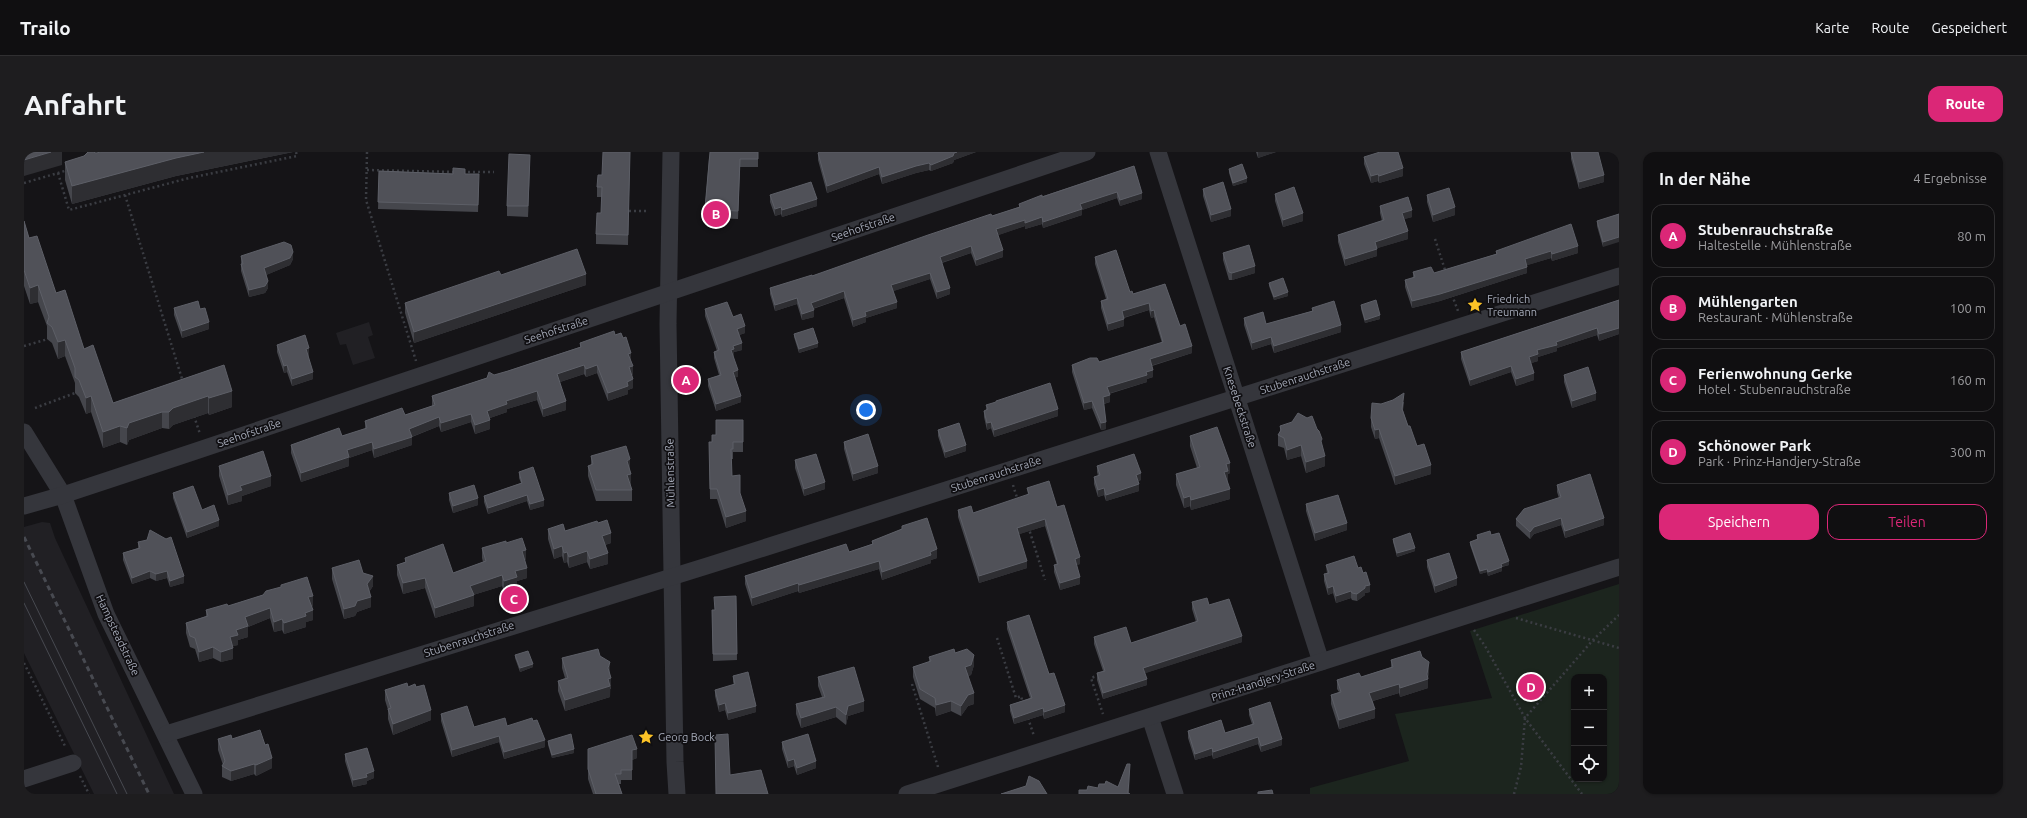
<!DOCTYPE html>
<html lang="de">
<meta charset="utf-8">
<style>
:root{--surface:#100f11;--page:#1e1d1f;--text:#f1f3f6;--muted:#9c9c9f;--line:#302f31;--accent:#db2777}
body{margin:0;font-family:Ubuntu,sans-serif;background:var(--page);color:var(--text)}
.controls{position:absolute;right:12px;bottom:12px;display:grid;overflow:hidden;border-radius:8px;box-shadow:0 1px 3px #0004}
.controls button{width:36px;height:36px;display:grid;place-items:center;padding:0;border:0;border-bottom:1px solid var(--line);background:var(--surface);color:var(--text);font:20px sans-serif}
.you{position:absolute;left:842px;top:258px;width:14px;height:14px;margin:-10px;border:3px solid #fff;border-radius:50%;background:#1a73e8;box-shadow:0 0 0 6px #1a73e833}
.badge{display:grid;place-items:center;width:26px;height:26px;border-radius:50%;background:var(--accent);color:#fff;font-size:13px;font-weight:700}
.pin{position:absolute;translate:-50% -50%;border:2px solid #fff;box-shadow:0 1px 4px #0006}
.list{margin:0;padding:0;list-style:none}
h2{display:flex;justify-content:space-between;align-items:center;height:52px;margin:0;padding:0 16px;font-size:17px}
h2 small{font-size:13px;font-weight:400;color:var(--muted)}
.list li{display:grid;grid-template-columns:26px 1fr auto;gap:12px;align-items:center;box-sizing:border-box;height:64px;margin:0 8px 8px;padding:0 8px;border:1px solid var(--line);border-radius:12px}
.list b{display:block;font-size:15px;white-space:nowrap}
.list p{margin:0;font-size:13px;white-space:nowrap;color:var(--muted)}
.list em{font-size:13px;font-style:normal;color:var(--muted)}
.actions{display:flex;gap:8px;padding:12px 16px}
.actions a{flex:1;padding:9px 0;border:1px solid var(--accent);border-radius:12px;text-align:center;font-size:14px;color:var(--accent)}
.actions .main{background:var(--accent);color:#fff}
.icon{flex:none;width:22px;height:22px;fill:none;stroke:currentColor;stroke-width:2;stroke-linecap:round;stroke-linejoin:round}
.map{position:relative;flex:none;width:1595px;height:642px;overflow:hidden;border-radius:12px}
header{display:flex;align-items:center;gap:24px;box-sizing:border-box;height:56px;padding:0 20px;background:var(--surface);border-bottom:1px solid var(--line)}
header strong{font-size:19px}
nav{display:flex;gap:22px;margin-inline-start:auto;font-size:14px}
.intro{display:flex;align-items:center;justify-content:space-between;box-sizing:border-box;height:96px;padding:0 24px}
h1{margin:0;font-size:28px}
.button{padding:10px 18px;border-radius:12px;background:var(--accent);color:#fff;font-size:14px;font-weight:700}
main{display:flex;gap:24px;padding:0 24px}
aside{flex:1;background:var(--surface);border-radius:12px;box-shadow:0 1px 3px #0004}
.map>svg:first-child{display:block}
.built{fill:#212024}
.green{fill:#1c251e;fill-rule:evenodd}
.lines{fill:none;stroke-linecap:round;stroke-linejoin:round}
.path{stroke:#3b3d43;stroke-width:2.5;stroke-dasharray:2 3;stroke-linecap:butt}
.minor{stroke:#35363c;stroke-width:17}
.tram{stroke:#484a51;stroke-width:1}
.rail{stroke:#484a51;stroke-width:3;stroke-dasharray:5 4;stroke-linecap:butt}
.wall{fill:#45464c}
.shaded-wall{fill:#2e2e32}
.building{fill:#505158;stroke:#5d5f67}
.labels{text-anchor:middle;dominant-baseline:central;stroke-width:3.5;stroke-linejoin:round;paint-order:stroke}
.street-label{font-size:11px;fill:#a5aab8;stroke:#100f12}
.poi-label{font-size:11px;fill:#a5aab8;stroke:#100f12;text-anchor:start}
</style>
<header>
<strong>Trailo</strong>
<nav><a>Karte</a><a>Route</a><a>Gespeichert</a></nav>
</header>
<div class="intro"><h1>Anfahrt</h1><a class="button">Route</a></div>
<main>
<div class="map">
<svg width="1595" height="642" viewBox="0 0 1595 642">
<rect width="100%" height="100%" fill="#151417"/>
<g class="built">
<polygon points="345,170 349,183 344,185 351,206 329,213 322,192 316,193 312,181"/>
<polygon points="18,370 26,371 31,386 150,642 70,642 0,501 0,375"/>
</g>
<path class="green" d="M1595,432V642H1286V636L1385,609L1371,562L1468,546L1446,479ZM1550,525H1580V627H1550Z"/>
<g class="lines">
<g class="path">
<polyline points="343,0 342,48 392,209"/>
<polyline points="343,18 432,20"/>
<polyline points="439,20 470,20"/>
<polyline points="34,21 45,58 165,26 273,4 272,0"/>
<polyline points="0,31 44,18"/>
<polyline points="101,43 159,230"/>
<polyline points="605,59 623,59"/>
<polyline points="1411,87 1422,121"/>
<polyline points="1428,143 1434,159"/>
<polyline points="0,194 24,187"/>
<polyline points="11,256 51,241"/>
<polyline points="170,264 176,282"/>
<polyline points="989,333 994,349"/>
<polyline points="1003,378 1005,377 1021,428"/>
<polyline points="1492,466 1595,496"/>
<polyline points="1450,478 1461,494 1501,566 1558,642"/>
<polyline points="973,486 992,546 997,544 999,552"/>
<polyline points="0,511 42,596"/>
<polyline points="1075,523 1067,526 1079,562"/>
<polyline points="888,532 914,615"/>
<polyline points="1004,566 1010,584"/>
<polyline points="56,624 65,642"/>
<polyline points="1490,642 1497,615 1501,566 1569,488 1595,463"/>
</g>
<g class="minor">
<polyline points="647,0 644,172 651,610 653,642"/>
<polyline points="1134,0 1297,510"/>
<polyline points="0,280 39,343 82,462 170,642"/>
<polyline points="0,354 39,343 169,300 1063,0"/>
<polyline points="1126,565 1151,642"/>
<polyline points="142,582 686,413 1595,124"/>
<polyline points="0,627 49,611"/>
<polyline points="883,642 1595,415"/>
</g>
<g class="tram">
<polyline points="0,430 103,642"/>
<polyline points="0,451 93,642"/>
</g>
<polyline class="rail" points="0,385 125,642"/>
</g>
<g class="wall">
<polygon points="269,0 152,24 48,52 41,28 41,10 72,1"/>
<polygon points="606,0 604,93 572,92 572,82 577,61 578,45 573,45 573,35 578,23"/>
<polygon points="734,0 734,15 716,15 714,67 693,66 691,68 684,68 681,64 681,56 685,6"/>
<polygon points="795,0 952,0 930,8 929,11 907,19 905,18 892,21 858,32 855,22 803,41 794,8 794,1"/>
<polygon points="1232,0 1252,0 1234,6"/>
<polygon points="1547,0 1580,30 1555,37 1547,7"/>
<polygon points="1340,5 1379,24 1355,31 1354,29 1347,31 1340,12"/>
<polygon points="506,13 504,65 483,64 483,54"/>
<polygon points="1110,14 1118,47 1096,54 1093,46 1058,58 1058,63 1019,76 1018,72 1001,77 1001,74 974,83 979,105 952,114 947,101 918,111 926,142 913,147 906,127 869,139 873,156 842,166 842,170 829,175 820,146 789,157 790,165 778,168 773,152 751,159 746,142 746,136 788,124 995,55 995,52"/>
<polygon points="1205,17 1223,30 1209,34 1205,21"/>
<polygon points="355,19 441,22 455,30 454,60 354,57"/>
<polygon points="1179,37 1207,64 1187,70 1179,44"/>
<polygon points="1251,42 1279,69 1259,75 1251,49"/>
<polygon points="746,43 793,54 758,65 757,62 751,64 746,50"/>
<polygon points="1403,43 1431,63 1409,70 1403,50"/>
<polygon points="1356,54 1388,65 1380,67 1384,87 1353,96 1353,104 1321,114 1314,90 1314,83 1358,69 1356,61"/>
<polygon points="1595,62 1579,95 1573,74 1573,69"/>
<polygon points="0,69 5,86 32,141 60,197 89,251 200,213 208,255 185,263 184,261 149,273 145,277 138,276 105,288 103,293 96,290 79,296 67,260 62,262 55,245 51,241 51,231 41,204 34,207 28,191 23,187 23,174 14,150 6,152 0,134"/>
<polygon points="1472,99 1554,101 1528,109 1527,106 1503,113 1503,121 1416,149 1388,156 1381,135 1381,128 1389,126 1389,120 1410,121 1472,102"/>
<polygon points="1199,101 1231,121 1208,128 1205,128 1199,108"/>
<polygon points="217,104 269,107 266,113 242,123 244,136 241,141 225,145 217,119"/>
<polygon points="1071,105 1109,142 1141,132 1156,174 1168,201 1128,214 1129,225 1123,227 1123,230 1085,242 1086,250 1080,252 1082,277 1077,278 1068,256 1060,258 1048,220 1048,213 1075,210 1138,191 1130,165 1127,166 1125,158 1100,166 1100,174 1084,179 1077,156 1077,149 1082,147 1071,112"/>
<polygon points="477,123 562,133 390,191 381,161 381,151"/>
<polygon points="1245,131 1264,144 1250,148 1245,134"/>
<polygon points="1595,148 1595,182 1575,189 1573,183 1533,196 1533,199 1514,205 1514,209 1507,211 1510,228 1492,234 1487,220 1446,234 1437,207 1437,200"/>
<polygon points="1337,153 1356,167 1341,171 1337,157"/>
<polygon points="150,156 185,177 158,186 150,163"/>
<polygon points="1288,156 1317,180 1250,201 1247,192 1228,198 1220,173 1220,166 1242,172 1288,159"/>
<polygon points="681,157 709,165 721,181 715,183 718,198 710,200 710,203 709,204 714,225 711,225 717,250 692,259 684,234 684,227 695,223 690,206 690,200 693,199 681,164"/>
<polygon points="770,182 794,195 775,201 770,185"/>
<polygon points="591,183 607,209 609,223 608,223 609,236 604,238 604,242 584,249 573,221 562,225 560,222 536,230 542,258 519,265 513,248 483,257 483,260 466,266 466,277 451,282 447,270 417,280 415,274 388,285 388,293 350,306 348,298 325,306 325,314 277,330 267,301 267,293 318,284 341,277 341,269 381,263 408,254 408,244 556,195 556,191"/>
<polygon points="253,193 285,203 284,204 289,227 268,234 263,220 260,221 253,200"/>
<polygon points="1540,223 1572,248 1548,256 1540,230"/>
<polygon points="972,249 1034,264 970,285 967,276 963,278 960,265 960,259 962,258 962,253 972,251"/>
<polygon points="1380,250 1379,258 1384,274 1393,294 1407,322 1371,333 1355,286 1351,287 1347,275 1347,266 1357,252"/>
<polygon points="719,268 719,300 709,300 709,307 707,307 708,324 716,341 722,369 702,376 693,347 686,347 685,290 688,290 692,283"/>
<polygon points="1256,274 1298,293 1301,314 1282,321 1277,304 1263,308 1260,296 1254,294 1254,283 1256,280"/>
<polygon points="914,278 942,299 921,306 914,284"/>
<polygon points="1166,284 1206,321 1204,322 1204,329 1203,329 1206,347 1167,358 1166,354 1160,356 1152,333 1152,322 1173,316 1166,294"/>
<polygon points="820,290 854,321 829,329 820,297"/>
<polygon points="567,304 606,318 607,332 606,333 608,338 608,349 572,349 564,324 564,314 567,313"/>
<polygon points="771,308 801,337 780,344 771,316"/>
<polygon points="195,314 247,334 218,344 218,349 204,353 195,324"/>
<polygon points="1073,314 1117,328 1114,329 1115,339 1082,349 1080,343 1074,345 1070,332 1070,325 1074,324 1073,320"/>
<polygon points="495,320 520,354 506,358 503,349 464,362 460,350 460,344 497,331 495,326"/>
<polygon points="1533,333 1580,373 1541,386 1537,373 1510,382 1506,387 1492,374 1492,367 1535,346 1533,340"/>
<polygon points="1003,336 1033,355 1056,412 1052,413 1056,432 1036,438 1030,420 1030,413 1033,413 1021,374 995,382 1003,416 955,431 934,365 934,358 949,361 1004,343"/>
<polygon points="149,341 178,358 195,374 163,386 149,346"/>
<polygon points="425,341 454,353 429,361 425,348"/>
<polygon points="1282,352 1323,378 1291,389 1282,359"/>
<polygon points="574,371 587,391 581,393 584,412 566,417 563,410 545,416 543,410 540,411 538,404 530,407 524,387 524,377 541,379"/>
<polygon points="878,374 913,406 907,408 907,411 858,428 855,417 775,441 774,439 728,454 721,432 721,424 825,400 848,392 848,389 878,377"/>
<polygon points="1453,383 1467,383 1485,413 1478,415 1478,419 1464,424 1463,420 1456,422 1446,393 1446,390 1453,388"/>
<polygon points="1369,387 1391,399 1373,405 1369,390"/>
<polygon points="114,390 160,431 146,435 143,426 132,429 126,426 108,432 99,408 99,401 114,396"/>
<polygon points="482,391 502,408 501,408 503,426 493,429 493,436 480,440 478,434 449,443 450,454 411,466 401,436 379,442 373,423 373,413 381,410 381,406 429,421 459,410 458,406 458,396"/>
<polygon points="1403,408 1433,433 1411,441 1403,415"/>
<polygon points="1302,413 1334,416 1346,440 1341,441 1341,443 1333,449 1328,448 1327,446 1312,451 1309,441 1304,443 1300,429 1300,422 1303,422"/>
<polygon points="308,416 339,421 349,434 345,440 347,455 333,460 331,464 320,467 308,427"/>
<polygon points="257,433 289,454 287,455 289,468 282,470 282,475 260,482 258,478 250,480 246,466 224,475 224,485 214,488 214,493 208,494 209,507 197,510 189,506 175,510 171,497 166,495 162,481 162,471 182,464 182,458 204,454 239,443 257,435"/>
<polygon points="712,444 713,508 689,509 688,458 691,458"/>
<polygon points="1168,450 1185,453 1218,490 1121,521 1123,533 1079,547 1073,528 1073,521 1079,519 1070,492 1070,485 1107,491 1172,470 1168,457"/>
<polygon points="983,470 1025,522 1041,560 1020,567 1019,563 990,572 986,559 986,553 1006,546 983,477"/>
<polygon points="931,501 950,513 947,523 944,524 950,552 944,554 937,564 927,559 912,564 911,556 896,547 889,525 889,515 905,510 905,505"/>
<polygon points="491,503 509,515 496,520 491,506"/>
<polygon points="576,504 586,520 586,522 587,537 586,537 586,545 541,559 534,539 534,529 541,526 538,516 538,506"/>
<polygon points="1398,505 1405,519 1404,525 1404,536 1376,545 1375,541 1349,549 1351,566 1315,577 1307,552 1307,543 1315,540 1313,537 1313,528 1337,525 1367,515 1367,508"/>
<polygon points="709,524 732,560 704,568 701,558 695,560 691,544 691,538 710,533 709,530"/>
<polygon points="794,525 840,559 824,564 822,573 812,565 777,576 772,562 772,552 798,545 794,534"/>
<polygon points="384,535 392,535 407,568 369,583 364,567 364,558 361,548 361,538"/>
<polygon points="1225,557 1258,593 1237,600 1234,592 1189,607 1188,603 1171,608 1164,586 1164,579 1201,581 1228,572 1225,563"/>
<polygon points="417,562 450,575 483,574 521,595 480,607 475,590 428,605 417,569"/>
<polygon points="194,587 208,587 248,616 232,624 230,622 207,629 198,625 198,614 199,613 194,598"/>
<polygon points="524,589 550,601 528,606 524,593"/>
<polygon points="758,590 792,616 773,623 770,614 764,616 758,597"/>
<polygon points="564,597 613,606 608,608 608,628 597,628 597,632 595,632 598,642 569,642 564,627"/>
<polygon points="321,602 350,626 343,629 343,632 329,635 321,609"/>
</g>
<g class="shaded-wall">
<polygon points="27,0 38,0 38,13 0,24 0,8"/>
<polygon points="180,0 269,0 152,24 48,52 48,34 152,6"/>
<polygon points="933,0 952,0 930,8 929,11 907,19 907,13"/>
<polygon points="1234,0 1252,0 1234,6"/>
<polygon points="506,3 506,13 504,65 504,54"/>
<polygon points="905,11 905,18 892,21 858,32 858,25 892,14"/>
<polygon points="855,15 855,22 803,41 803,34"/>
<polygon points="1379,16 1379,24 1355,31 1355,24"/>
<polygon points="1354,22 1354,29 1347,31 1347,24"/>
<polygon points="1580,23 1580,30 1555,37 1555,30"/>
<polygon points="1223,26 1223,30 1209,34 1209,31"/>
<polygon points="1093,40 1093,46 1058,58 1058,63 1019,76 1019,70 1056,52"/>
<polygon points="1118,41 1118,47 1096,54 1096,48"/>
<polygon points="793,47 793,54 758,65 758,58"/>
<polygon points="757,55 757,62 751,64 751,57"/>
<polygon points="1431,55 1431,63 1409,70 1409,63"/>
<polygon points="1207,57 1207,64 1187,70 1187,63"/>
<polygon points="693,58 693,66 691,68 691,60"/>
<polygon points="1388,58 1388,65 1378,68 1378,61"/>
<polygon points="1279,61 1279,69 1259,75 1259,68"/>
<polygon points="1018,65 1018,72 1001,77 1001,71"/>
<polygon points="1001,68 1001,74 972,84 972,77"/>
<polygon points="1384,79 1384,87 1351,97 1351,90"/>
<polygon points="1595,85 1595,90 1579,95 1579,90"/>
<polygon points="947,94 947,101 916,111 916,105"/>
<polygon points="1554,94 1554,101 1528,109 1528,102"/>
<polygon points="1353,97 1353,104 1321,114 1321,107"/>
<polygon points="979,98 979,105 952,114 952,108"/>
<polygon points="1527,99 1527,106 1501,114 1501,107"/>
<polygon points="269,100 269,107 266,113 240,124 240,116"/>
<polygon points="1231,114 1231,121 1208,128 1208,121"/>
<polygon points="1503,115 1503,121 1416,149 1388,156 1388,149"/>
<polygon points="906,121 906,127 867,140 867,133"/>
<polygon points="562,122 562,133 390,191 390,180"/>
<polygon points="244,129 244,136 241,141 225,145 225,138"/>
<polygon points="14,133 14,150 6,152 6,136"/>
<polygon points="926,136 926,142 913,147 913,140"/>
<polygon points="820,139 820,146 787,157 787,151"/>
<polygon points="1264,140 1264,144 1250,148 1250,145"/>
<polygon points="773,146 773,152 751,159 751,153"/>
<polygon points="873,150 873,156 842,166 842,170 829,175 829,168 841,160"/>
<polygon points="1125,151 1125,158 1098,166 1098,159"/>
<polygon points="790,158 790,165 778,168 778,162"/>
<polygon points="1130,158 1130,165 1127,166 1127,159"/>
<polygon points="1356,163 1356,167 1341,171 1341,168"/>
<polygon points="1100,167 1100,174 1084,179 1084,172"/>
<polygon points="185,170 185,177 158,186 158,179"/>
<polygon points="1317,173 1317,180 1250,201 1250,194"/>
<polygon points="721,174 721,181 713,184 713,177"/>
<polygon points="1573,176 1573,183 1533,196 1533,199 1514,205 1514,209 1505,212 1505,205 1513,198 1532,190"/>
<polygon points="1595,176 1595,182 1575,189 1575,182"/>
<polygon points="1247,185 1247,192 1228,198 1228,191"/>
<polygon points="41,188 41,204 34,207 34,190"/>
<polygon points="718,191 718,198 710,200 710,203 707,205 707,198 709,194"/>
<polygon points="794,191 794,195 775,201 775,197"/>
<polygon points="1168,194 1168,201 1126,214 1126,207"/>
<polygon points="285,196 285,203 282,204 282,197"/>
<polygon points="607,201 607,209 604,210 604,202"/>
<polygon points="263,213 263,220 260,221 260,214"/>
<polygon points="560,213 560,222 533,231 533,222"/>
<polygon points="573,213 573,221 562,225 562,217"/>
<polygon points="609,214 609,223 605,224 605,215"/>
<polygon points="1487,214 1487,220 1446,234 1446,228"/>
<polygon points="714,218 714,225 709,226 709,220"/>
<polygon points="1129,218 1129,225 1123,227 1123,230 1083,242 1083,235"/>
<polygon points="289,220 289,227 268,234 268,227"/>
<polygon points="1510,221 1510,228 1492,234 1492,227"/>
<polygon points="609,227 609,236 604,238 604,242 584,249 584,241"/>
<polygon points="208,239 208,255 185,263 185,246"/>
<polygon points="513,239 513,248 483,257 483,260 463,267 463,259 482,249"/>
<polygon points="1572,241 1572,248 1548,256 1548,249"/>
<polygon points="1086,243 1086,250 1079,252 1079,245"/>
<polygon points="67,244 67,260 62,262 62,246"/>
<polygon points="184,244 184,261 149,273 145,277 145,260 149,256"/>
<polygon points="717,244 717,250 692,259 692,252"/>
<polygon points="542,249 542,258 519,265 519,257"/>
<polygon points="1068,249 1068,256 1060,258 1060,251"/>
<polygon points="1034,257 1034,264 970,285 970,278"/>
<polygon points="138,260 138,276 105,288 103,293 103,276 105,271"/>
<polygon points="447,262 447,270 417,280 417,271"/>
<polygon points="415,265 415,274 387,285 388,285 388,293 350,306 350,297 385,277"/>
<polygon points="466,268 466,277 451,282 451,273"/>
<polygon points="967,270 967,276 963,278 963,271"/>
<polygon points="1082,270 1082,277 1077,278 1077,271"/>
<polygon points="96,274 96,290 79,296 79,280"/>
<polygon points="1355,277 1355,286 1351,287 1351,278"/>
<polygon points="348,290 348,298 325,306 325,314 277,330 277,321 323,298"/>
<polygon points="942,293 942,299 921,306 921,300"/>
<polygon points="1277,293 1277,304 1263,308 1263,298"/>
<polygon points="1301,304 1301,314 1282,321 1282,310"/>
<polygon points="606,307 606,318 603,319 603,309"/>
<polygon points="1206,311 1206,321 1204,322 1204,329 1200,330 1200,320 1202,312"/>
<polygon points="1407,313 1407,322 1371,333 1371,324"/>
<polygon points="854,314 854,321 829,329 829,322"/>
<polygon points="1117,321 1117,328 1112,330 1112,323"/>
<polygon points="607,322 607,332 603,334 603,323"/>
<polygon points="247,324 247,334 218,344 218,349 204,353 204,343 216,334"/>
<polygon points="801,330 801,337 780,344 780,337"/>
<polygon points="1115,332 1115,339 1082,349 1082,343"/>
<polygon points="1080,336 1080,343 1074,345 1074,338"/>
<polygon points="1206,337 1206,347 1167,358 1167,348"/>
<polygon points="503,343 503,349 464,362 464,356"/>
<polygon points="1166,344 1166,354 1160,356 1160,346"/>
<polygon points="454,346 454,353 429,361 429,354"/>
<polygon points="520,348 520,354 506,358 506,352"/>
<polygon points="722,359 722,369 702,376 702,365"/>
<polygon points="1537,366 1537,373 1510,382 1506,387 1506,380 1510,375"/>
<polygon points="1580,366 1580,373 1541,386 1541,379"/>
<polygon points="1021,367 1021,374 993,383 993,376"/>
<polygon points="195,368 195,374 163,386 163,380"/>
<polygon points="1323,371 1323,378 1291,389 1291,381"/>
<polygon points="587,381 587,391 578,394 578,384"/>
<polygon points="538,394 538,404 530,407 530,397"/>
<polygon points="1391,396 1391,399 1373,405 1373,401"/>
<polygon points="913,397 913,406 907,408 907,411 858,428 858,420 906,400"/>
<polygon points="502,398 502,408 498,409 498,399"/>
<polygon points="563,399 563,410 545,416 545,405"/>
<polygon points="543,400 543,410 540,411 540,401"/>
<polygon points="584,401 584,412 566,417 566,407"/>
<polygon points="1056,405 1056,412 1051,414 1051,407"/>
<polygon points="855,409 855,417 775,441 775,433"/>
<polygon points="1003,409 1003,416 955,431 955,424"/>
<polygon points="1485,409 1485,413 1477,415 1477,412"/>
<polygon points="1478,415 1478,419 1464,424 1464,420"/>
<polygon points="503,416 503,426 493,429 493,436 480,440 480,429 491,419"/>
<polygon points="1463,417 1463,420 1456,422 1456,419"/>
<polygon points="126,419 126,426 108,432 108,426"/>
<polygon points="143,419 143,426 132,429 132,422"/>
<polygon points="478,423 478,434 446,444 446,434"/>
<polygon points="160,424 160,431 146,435 146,429"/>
<polygon points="349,424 349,434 343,443 343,432"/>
<polygon points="1056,425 1056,432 1036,438 1036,431"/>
<polygon points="401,426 401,436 379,442 379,431"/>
<polygon points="1433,426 1433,433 1411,441 1411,434"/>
<polygon points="774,431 774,439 728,454 728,446"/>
<polygon points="1346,433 1346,440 1341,441 1341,443 1333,449 1333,442 1341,434"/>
<polygon points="1309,434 1309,441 1304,443 1304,436"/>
<polygon points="1327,439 1327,446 1312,451 1312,444"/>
<polygon points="450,443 450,454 411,466 411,456"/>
<polygon points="289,444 289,454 284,456 284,445"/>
<polygon points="347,445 347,455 333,460 331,464 320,467 320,457 333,449"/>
<polygon points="246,456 246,466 224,475 224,485 214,488 214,493 206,495 206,485 212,478 221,465"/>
<polygon points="289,458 289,468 282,470 282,475 260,482 260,471 281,461"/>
<polygon points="258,467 258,478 250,480 250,470"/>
<polygon points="1218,484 1218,490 1119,522 1119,516"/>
<polygon points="189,495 189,506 175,510 175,500"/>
<polygon points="209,496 209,507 197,510 197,500"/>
<polygon points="950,503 950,513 947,523 941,525 941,515"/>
<polygon points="586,510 586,520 584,527 584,516"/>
<polygon points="1405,510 1405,519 1404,527 1404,536 1376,545 1376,536 1403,522"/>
<polygon points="509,512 509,515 496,520 496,516"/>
<polygon points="587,526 586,545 541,559 541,548"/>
<polygon points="1123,527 1123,533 1079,547 1079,541"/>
<polygon points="1375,532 1375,541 1345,550 1345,541"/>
<polygon points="950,541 950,552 944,554 937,564 937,554 944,543"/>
<polygon points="840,549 840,559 824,564 822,573 822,563 824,554"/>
<polygon points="927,549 927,559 912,564 912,553"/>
<polygon points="701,551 701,558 695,560 695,553"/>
<polygon points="1041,553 1041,560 1020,567 1020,560"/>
<polygon points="732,554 732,560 704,568 704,561"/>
<polygon points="812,555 812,565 777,576 777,566"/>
<polygon points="1019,556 1019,563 990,572 990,566"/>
<polygon points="1351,557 1351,566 1315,577 1315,568"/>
<polygon points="407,558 407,568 369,583 369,572"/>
<polygon points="475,584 475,590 428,605 428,598"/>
<polygon points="1234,585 1234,592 1189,607 1189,600"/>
<polygon points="1258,587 1258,593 1237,600 1237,594"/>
<polygon points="521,588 521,595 480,607 480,600"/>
<polygon points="1188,596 1188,603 1171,608 1171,602"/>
<polygon points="550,597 550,601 528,606 528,603"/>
<polygon points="613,597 613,606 608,608 608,598"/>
<polygon points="248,606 248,616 232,624 232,613"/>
<polygon points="770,607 770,614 764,616 764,609"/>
<polygon points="792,609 792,616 773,623 773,616"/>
<polygon points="230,612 230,622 207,629 207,619"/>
<polygon points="1106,612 1106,623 1105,642 1104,642"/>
<polygon points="350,619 350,626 343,629 343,632 329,635 329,628 342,622"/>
</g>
<g class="building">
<polygon points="0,0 27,0 0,8"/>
<polygon points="64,0 69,0 72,1 77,0 180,0 152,6 48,34 41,10 60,4"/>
<polygon points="579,0 606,0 604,83 572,82 573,61 577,61 578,35 573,35 574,23 578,23"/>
<polygon points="686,0 734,0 734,7 716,7 714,59 693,58 691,60 684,60 681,56"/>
<polygon points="796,0 933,0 930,1 929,4 907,13 905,11 892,14 858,25 855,15 803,34 794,1"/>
<polygon points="1356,0 1374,0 1379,16 1355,24 1354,22 1347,24 1340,5"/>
<polygon points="1547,0 1574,0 1580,23 1555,30"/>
<polygon points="485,2 506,3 504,54 483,54"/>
<polygon points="1218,12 1223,26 1209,31 1205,17"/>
<polygon points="1110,14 1118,41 1096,48 1093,40 1056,52 1058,57 1019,70 1018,65 1001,71 1001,68 972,77 979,98 952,108 947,94 916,105 926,136 913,140 906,121 867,133 873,150 841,160 842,164 829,168 820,139 787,151 790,158 778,162 773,146 751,153 746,136 788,123 788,124 904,83 967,62 968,64 996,55 995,52 1018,43 1018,45"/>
<polygon points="429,16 441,17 441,22 455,22 454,53 354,50 355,19 429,22"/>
<polygon points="787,30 793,47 758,58 757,55 751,57 746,43"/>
<polygon points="1199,30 1207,57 1187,63 1179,37"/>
<polygon points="1270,35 1279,61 1259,68 1251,42"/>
<polygon points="1425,36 1431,55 1409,63 1403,43"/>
<polygon points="1384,45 1388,58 1378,61 1384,79 1351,90 1353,97 1321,107 1314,83 1360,68 1356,54"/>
<polygon points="1595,62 1595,85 1579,90 1573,69"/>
<polygon points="0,69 5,86 13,84 32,141 41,138 60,197 69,193 89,251 200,213 208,239 185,246 184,244 149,256 145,260 138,260 105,271 103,276 96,274 79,280 67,244 62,246 55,228 51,225 51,216 41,188 34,190 28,175 23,171 25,165 14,133 6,136 0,118"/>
<polygon points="1547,72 1554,94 1528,102 1527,99 1501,107 1503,115 1416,142 1388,149 1381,128 1391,125 1389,120 1407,115 1410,121 1473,102 1472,99"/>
<polygon points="260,90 267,93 269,100 266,106 240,116 244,129 241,134 225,138 217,112 219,112 217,104"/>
<polygon points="1225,93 1231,114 1208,121 1205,120 1199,101"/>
<polygon points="553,97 562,122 390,180 381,151 475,119 477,123"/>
<polygon points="1092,98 1106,140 1108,139 1109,142 1141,132 1156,174 1161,172 1168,194 1126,207 1129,218 1122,220 1123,223 1083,235 1086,243 1079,245 1082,270 1077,271 1068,249 1060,251 1048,213 1066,206 1073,206 1075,210 1139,190 1130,158 1127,159 1125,151 1098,159 1100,167 1084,172 1077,149 1084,147 1071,105"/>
<polygon points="1259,126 1264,140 1250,145 1245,131"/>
<polygon points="1352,148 1356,163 1341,168 1337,153"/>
<polygon points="1595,148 1595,176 1575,182 1573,176 1532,190 1533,193 1513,198 1514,202 1505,205 1510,221 1492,227 1487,214 1446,228 1437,200"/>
<polygon points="174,149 176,157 181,156 185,170 158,179 150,156"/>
<polygon points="1310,149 1317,173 1250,194 1247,185 1228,191 1220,166 1239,160 1242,172 1289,159 1288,156"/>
<polygon points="703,150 709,165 717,162 721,174 713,177 718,191 709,194 710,197 707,198 714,218 709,220 717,244 692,252 684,227 697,223 690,200 695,198 681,157"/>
<polygon points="789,176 794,191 775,197 770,182"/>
<polygon points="590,179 591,183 597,181 599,186 602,185 607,201 604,202 609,214 605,215 609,227 603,230 604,234 584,241 573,213 562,217 560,213 533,222 542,249 519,257 513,239 482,249 483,252 463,259 466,268 451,273 447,262 417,271 415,265 385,277 388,285 350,297 348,290 323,298 325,305 277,321 267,293 315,276 318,284 343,276 341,269 378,256 381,263 411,253 408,244 463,226 465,220 470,223 484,219 557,195 556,191"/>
<polygon points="281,183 285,196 282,197 289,220 268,227 263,213 260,214 253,193"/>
<polygon points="1564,215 1572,241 1548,249 1540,223"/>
<polygon points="1026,231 1034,257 970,278 967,270 963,271 960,259 964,257 962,253 972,250 972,249"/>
<polygon points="1380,241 1378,257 1384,274 1386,274 1393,294 1400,292 1407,313 1371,324 1355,277 1351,278 1347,266 1348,251 1357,252 1369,248"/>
<polygon points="1274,261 1283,266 1288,264 1293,277 1295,279 1298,287 1297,289 1301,304 1282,310 1277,293 1263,298 1260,286 1254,283 1257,278 1256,274 1268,270"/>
<polygon points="692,268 719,268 719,290 709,290 709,297 707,297 708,324 716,323 716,341 722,359 702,365 693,337 686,337 685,290 688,290 688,283 692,283"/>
<polygon points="935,271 942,293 921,300 914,278"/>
<polygon points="1193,275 1206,311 1202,312 1204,319 1200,320 1206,337 1167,348 1166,344 1160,346 1152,322 1176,315 1166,284"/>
<polygon points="844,282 854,314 829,322 820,290"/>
<polygon points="602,294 606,307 603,309 607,322 603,323 608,338 572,338 564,314 569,312 567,304"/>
<polygon points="239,299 247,324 216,334 218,338 204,343 195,314"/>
<polygon points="792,302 801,330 780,337 771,308"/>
<polygon points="1110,302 1117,321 1112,323 1115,332 1082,343 1080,336 1074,338 1070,325 1076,323 1073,314"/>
<polygon points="509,315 520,348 506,352 503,343 464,356 460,344 498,331 495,320"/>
<polygon points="1566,322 1580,366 1541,379 1537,366 1510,375 1506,380 1492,367 1500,357 1537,345 1533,333"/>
<polygon points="1025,329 1033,355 1040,353 1056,405 1051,407 1056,425 1036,431 1030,413 1034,412 1021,367 993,376 1003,409 955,424 934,358 947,354 949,361 1005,342 1003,336"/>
<polygon points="450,333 454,346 429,354 425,341"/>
<polygon points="169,334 178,358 190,353 195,368 163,380 149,341"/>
<polygon points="1314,343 1323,371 1291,381 1282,352"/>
<polygon points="903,366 913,397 906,400 907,403 858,420 855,409 775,433 774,431 728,446 721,424 822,392 825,400 849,392 848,389 878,377 878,374"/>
<polygon points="583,368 587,381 578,384 584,401 566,407 563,399 545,405 543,400 540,401 538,394 530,397 524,377 539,372 541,379 573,369 574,371"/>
<polygon points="126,378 142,387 147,385 160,424 146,429 143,419 132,422 126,419 108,426 99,401 116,396 114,390 123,388"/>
<polygon points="1466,379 1467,383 1475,381 1485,409 1477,412 1478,415 1464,420 1463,417 1456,419 1446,390 1454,387 1453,383"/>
<polygon points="1386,381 1391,396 1373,401 1369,387"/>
<polygon points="498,386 502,398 498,399 503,416 491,419 493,425 480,429 478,423 446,434 450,443 411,456 401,426 379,431 373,413 382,410 381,406 419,392 429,421 462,409 458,396 482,389 482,391"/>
<polygon points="1425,401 1433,426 1411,434 1403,408"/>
<polygon points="1330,404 1334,416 1337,415 1339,421 1342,420 1346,433 1341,434 1341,436 1333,442 1328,441 1327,439 1312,444 1309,434 1304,436 1300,422 1305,421 1302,413"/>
<polygon points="335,408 339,421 349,424 343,432 347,445 333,449 331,454 320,457 308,416"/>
<polygon points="283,425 289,444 284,445 289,458 281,461 282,464 260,471 258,467 250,470 246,456 221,465 224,474 212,478 214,483 206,485 209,496 197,500 189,495 175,500 171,486 166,484 162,471 184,464 182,458 203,452 204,454 239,443 242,439 257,435 257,433"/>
<polygon points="712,444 713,502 689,502 688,458 691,458 690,445"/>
<polygon points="1183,446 1185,453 1205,447 1218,484 1119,516 1123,527 1079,541 1073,521 1081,519 1070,485 1102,475 1107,491 1174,469 1168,450"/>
<polygon points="1005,463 1025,522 1030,521 1041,553 1020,560 1019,556 990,566 986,553 1008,546 983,470"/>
<polygon points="574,497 576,504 586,510 584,516 587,526 584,527 586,534 541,548 534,529 544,526 538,506"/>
<polygon points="930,497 931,501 943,497 950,503 947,513 941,515 950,541 944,543 937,554 927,549 912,553 911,546 896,537 889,515 907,509 905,505"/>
<polygon points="504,499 509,512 496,516 491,503"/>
<polygon points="1396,499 1398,505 1405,510 1403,522 1404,527 1376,536 1375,532 1345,541 1351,557 1315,568 1307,543 1317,540 1313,528 1335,521 1337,525 1369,515 1367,508"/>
<polygon points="830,515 840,549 824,554 822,563 812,555 777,566 772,552 801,545 794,525"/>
<polygon points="724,520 732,554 704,561 701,551 695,553 691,538 711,532 709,524"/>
<polygon points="383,531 384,535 391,532 392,535 400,533 407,558 369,572 364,557 367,556 361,538"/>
<polygon points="1246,550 1258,587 1237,594 1234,585 1189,600 1188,596 1171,602 1164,579 1197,568 1201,581 1230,572 1225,557"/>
<polygon points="443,554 450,575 481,566 483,574 508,566 509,569 513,568 521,588 480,600 475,584 428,598 417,562"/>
<polygon points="236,578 241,593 244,592 248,606 232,613 230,612 207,619 198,614 201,609 194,587 207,583 208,587"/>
<polygon points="547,582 550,597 528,603 524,589"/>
<polygon points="704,582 706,623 737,618 744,642 692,642 691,583"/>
<polygon points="784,582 792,609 773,616 770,607 764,609 758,590"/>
<polygon points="608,583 613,597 608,598 608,618 597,618 597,622 591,622 598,642 572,642 564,617 564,597"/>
<polygon points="343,596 350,619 342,622 343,625 329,628 321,602"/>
<polygon points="1103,612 1106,612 1104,641 1106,642 1055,642 1055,638 1063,638 1064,634 1074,636 1075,632 1081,632 1082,629 1094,635"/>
<polygon points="1005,624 1015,629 1023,642 977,642 1002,634"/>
<polygon points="1248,638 1249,642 1234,642 1234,640"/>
</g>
<defs>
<symbol id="sight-bare" viewBox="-9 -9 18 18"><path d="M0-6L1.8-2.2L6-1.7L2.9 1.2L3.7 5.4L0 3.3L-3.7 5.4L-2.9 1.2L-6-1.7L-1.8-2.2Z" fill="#fdc326" stroke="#100f12" stroke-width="2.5" paint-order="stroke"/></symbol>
</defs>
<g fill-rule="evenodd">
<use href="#sight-bare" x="1440" y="142" width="22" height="22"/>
<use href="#sight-bare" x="611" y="574" width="22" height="22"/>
</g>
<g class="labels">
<g class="street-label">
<text transform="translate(839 75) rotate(-19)">Seehofstraße</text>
<text transform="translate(532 178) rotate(-18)">Seehofstraße</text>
<text transform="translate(1281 224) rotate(-18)">Stubenrauchstraße</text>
<text transform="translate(1216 255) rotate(72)">Knesebeckstraße</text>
<text transform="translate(225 281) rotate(-19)">Seehofstraße</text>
<text transform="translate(646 321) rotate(-91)">Mühlenstraße</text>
<text transform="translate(972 322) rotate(-18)">Stubenrauchstraße</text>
<text transform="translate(94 483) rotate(65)">Hampsteadstraße</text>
<text transform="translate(445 487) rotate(-18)">Stubenrauchstraße</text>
<text transform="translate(1239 529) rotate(-18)">Prinz-Handjery-Straße</text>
</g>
<g class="poi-label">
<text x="1463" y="147">Friedrich<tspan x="1463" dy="13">Treumann</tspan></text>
<text x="634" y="585">Georg Bock</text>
</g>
</g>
</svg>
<div class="controls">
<button>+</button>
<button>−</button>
<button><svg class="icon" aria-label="locate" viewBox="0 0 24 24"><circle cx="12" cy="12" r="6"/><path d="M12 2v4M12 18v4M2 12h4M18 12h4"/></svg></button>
</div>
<div class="you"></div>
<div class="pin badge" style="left:662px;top:228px">A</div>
<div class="pin badge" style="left:692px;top:62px">B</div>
<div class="pin badge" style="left:490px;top:447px">C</div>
<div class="pin badge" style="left:1507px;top:535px">D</div>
</div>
<aside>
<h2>In der Nähe<small>4 Ergebnisse</small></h2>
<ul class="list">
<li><span class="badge">A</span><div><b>Stubenrauchstraße</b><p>Haltestelle · Mühlenstraße</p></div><em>80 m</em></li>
<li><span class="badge">B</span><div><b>Mühlengarten</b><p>Restaurant · Mühlenstraße</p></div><em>100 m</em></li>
<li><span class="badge">C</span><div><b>Ferienwohnung Gerke</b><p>Hotel · Stubenrauchstraße</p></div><em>160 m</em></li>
<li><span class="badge">D</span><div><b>Schönower Park</b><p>Park · Prinz-Handjery-Straße</p></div><em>300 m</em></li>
</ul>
<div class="actions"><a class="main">Speichern</a><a>Teilen</a></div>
</aside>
</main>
